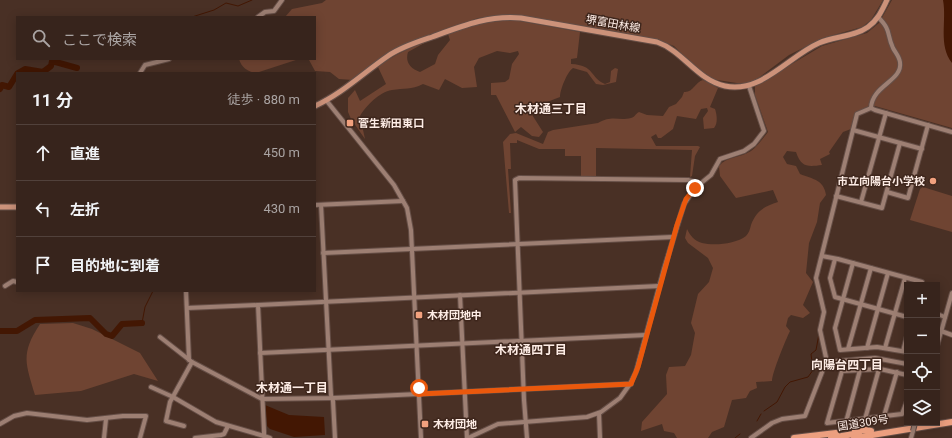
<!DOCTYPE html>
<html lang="ja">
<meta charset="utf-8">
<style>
:root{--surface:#37241c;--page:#3e2c25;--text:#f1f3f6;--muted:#aaa4a3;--line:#51413b}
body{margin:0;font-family:Roboto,"Noto Sans JP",sans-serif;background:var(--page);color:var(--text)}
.controls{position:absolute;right:12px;bottom:12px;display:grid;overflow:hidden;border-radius:0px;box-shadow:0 2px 10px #0003}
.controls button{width:36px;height:36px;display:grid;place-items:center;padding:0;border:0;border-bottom:1px solid var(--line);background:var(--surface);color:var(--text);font:20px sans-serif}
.stop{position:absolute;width:12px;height:12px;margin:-9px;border:3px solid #ea580c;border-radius:50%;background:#fff}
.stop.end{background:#ea580c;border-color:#fff;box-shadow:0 1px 4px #0008}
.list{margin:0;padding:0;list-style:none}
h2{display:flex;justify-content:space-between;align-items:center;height:52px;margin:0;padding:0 16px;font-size:17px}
h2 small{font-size:13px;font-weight:400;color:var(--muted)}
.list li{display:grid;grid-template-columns:26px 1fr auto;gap:12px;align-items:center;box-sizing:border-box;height:56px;padding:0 16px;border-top:1px solid var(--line)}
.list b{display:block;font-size:15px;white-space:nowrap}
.list em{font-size:13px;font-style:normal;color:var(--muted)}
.icon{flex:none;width:22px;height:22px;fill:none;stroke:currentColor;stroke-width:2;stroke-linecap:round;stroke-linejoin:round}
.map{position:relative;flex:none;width:952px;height:438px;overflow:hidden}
.search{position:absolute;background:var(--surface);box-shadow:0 2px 10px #0003;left:16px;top:16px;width:300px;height:44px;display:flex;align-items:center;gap:10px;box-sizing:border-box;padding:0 14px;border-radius:0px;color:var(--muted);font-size:15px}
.panel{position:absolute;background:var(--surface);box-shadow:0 2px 10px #0003;left:16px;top:72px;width:300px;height:220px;border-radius:0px}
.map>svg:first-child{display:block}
.green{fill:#6f4432}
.water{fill:#431703}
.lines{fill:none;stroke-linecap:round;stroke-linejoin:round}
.stream{stroke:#431703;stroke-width:1}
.river{stroke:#431703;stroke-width:6}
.minor-casing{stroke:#654e46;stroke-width:6}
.major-casing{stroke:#654e46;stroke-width:7}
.highway-casing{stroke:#654e46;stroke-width:8}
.minor{stroke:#9d7f73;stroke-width:4}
.major{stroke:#cc927a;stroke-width:5}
.highway{stroke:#ec9f7f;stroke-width:6}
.minor-bridge-casing{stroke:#654e46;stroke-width:6;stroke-linecap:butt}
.minor-bridge{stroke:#9d7f73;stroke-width:4}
.route{stroke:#ea580c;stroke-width:5}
.poi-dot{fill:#f2a17e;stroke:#3e261c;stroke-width:1.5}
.labels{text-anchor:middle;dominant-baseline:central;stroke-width:3;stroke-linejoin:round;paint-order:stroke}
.street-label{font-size:11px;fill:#fdece5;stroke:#3e261c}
.poi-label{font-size:11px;font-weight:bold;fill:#fdece5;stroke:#3e261c;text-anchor:start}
.neighbourhood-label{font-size:12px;font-weight:bold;fill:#fdece5;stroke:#3e261c}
</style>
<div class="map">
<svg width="952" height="438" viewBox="0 0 952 438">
<rect width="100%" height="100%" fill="#493025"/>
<g class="green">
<polygon points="326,0 883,0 871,20 862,27 823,38 789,55 753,82 743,84 711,79 691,63 674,46 658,40 603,29 514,15 478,18 419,40 353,80 339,79 330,72 315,71 309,60 307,59 315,59 315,17 285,17 292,9 322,3"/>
<path d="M892,0H952V128L875,106H869L855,113L851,129L843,132L829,152L830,154L820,159L822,165C807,167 801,167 796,152L787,151L783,157L787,164L796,166L800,174C813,179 824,180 826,195L820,203L817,222L809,243L806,273L813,282L803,305L810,313L803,318L791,315L788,318L786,326L790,331C786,339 772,373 772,381L756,382L757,388L750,391L746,398L732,400L724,427L712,432L708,438H677L674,433L664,431L662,424L641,431L642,422L667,394L666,375L669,367L685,366L691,355L695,333L691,323L698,294L709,282L713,268L708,258L688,243L685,238L687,229C690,235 694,241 702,243C714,246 736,244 746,236C749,233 750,229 751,225C756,211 765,206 778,202L773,190L736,198L720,176L719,166C727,156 740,158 751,151C757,147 763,138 768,132L755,95V86L822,46L867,33L879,23Z"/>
<path d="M514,20L580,32L577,58L571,59V64C595,65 590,78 605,84L610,82L611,71L615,68L618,69L616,82L603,85L596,84L587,72L573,68C567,72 560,90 560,97L547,102H536L529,110L543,132L539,137L532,136L521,127L515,132L496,95H491V83L505,82L509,79L512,64L519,54L518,51L510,53L497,51L479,58L474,67L477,87L462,88L445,79L439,90L423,84C411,90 404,88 392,90C379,92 366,106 360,116L365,139L351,119L348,112V98L355,90L360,101L386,84L378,67C394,55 409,48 428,41L408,52C405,62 410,68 420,72L435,64L438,55L450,40L448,34L480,23Z"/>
<path d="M239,59H299L256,73C248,72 241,67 239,59Z"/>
<path d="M703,80L718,88L710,107L715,109C717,115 718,123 714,128L704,129L703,118L708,111L707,108L701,109L696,119L677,116L673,129L661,138H658L656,134L651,137L656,146H698L700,147L695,156L692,176L690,177L692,150L596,148V176H581V156H565V149H539L517,140V143H510L511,169H508L511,213H509L503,142L510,134L516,133L543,144L548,132L553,130L598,123C612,115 618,121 631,118C635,117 635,114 639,112L647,115L663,116L669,107L676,104L682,97L684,92C693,93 695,82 703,80Z"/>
<polygon points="923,187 952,196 952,232 910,220 920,189"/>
<path d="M73,323L92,329L140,353L158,381L134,374L81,391L35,395C26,364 20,354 40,324Z"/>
</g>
<g class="water">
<path d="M943,0H952V63C938,45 947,21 943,0Z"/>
<polygon points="265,405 289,415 324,417 325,435 294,437 270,429 267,426"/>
</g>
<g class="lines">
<g class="stream">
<polyline points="192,17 214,10 226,3 238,6 252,0"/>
<polyline points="52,59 52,61"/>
<polyline points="142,323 145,307 153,291"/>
<polyline points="764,411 777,402 785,387 790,382 808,377 813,370 811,354 816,350 819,334"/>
<polyline points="757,421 761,414"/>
<polyline points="735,438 740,434"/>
</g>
<g class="river">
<polyline points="18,73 25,69 43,72 51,66 52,61 77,68"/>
<polyline points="0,89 2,85 9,87 17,74"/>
<polyline points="0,331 17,331 35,320 90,318 106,334 112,336 122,324 142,323"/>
</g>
<defs>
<g id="minor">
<polyline points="258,17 265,12 274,11 282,0"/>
<polyline points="140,73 145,65 169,59"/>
<polyline points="326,100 394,185 407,208 411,230 421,438"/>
<path d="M871,108C872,85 903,81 900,62C899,56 895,52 893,48C886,33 892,31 878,17"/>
<polyline points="853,130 922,149"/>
<polyline points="887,192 908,198 928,125"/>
<polyline points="836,196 882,208 900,143"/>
<polyline points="861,202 886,113"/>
<polyline points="315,205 403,201"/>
<polyline points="321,205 331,395 333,401 335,438"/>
<polyline points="323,253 673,237"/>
<polyline points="822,256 838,259 922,282 921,285"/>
<polyline points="835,259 830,278 835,297 907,317"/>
<polyline points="853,263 835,328 840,350 877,347 907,352"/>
<polyline points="5,286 13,281 17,282"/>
<polyline points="186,291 189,360"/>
<polyline points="460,295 467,438"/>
<polyline points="187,308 258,305"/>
<polyline points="937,314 945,317"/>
<polyline points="941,331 952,335"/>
<polyline points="160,337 192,362 262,399 333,398 631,384"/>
<polyline points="937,346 952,293"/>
<polyline points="867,348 888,273"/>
<polyline points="885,348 905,278"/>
<polyline points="848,349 871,268"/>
<polyline points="903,351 907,336"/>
<polyline points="260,353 646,335"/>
<polyline points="827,362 820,330 824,312 816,278 857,114 871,108 875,110 952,132"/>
<polyline points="907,375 880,369 842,371 827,423 902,414 907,401"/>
<polyline points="151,387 173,397 216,422 264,436"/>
<polyline points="599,413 600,438"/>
<polyline points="884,416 897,372"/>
<polyline points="865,419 879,369"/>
<polyline points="846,422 860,370"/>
<polyline points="0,424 14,416 27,413 87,420 123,416 146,416 140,438"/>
<polyline points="184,426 166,421 170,402 192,362"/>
<polyline points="104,438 106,419"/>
<polyline points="195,438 221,435 224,434 228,426"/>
<polyline points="270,438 264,436 264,431 258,305 659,286"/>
<polyline points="468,438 498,424 587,417 601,412 620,398 630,384 636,372 664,269 684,204 695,188 711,175 720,159 744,151 754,144 764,131 749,86"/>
<polyline points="527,438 524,400 515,180 519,178 688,180 695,182 698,185"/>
<polyline points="751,438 772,423 782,419 805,416 824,367 827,362 875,358 907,364"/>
<polyline points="911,438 913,431"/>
</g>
<g id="major">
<path d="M315,106C343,93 363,73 388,56C401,47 417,42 432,37C462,26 489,15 521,18L657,42C683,51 697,80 725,86C761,94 789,56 819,43C835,36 854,37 868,27C878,20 882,10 887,0"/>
<polyline points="0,207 17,207"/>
</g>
<g id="highway">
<polyline points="855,431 865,430 871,431"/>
<polyline points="794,438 836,433"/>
<polyline points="831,438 859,433"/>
<polyline points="854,438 952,422"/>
</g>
</defs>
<use href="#minor" class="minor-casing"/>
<use href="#major" class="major-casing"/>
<use href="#highway" class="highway-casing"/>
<use href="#minor" class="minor"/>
<use href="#major" class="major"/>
<use href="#highway" class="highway"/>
<defs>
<polyline id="minor-bridge" points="913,431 915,423"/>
</defs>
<use href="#minor-bridge" class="minor-bridge-casing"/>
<use href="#minor-bridge" class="minor-bridge"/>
</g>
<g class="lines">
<polyline class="route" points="419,388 419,394 631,384 638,367 677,225 686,199 695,188"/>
</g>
<g class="poi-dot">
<rect x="346" y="119" width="8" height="8" rx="2"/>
<circle cx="933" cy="181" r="4"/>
<rect x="415" y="311" width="8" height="8" rx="2"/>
<rect x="421" y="420" width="8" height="8" rx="2"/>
</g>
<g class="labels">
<g class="street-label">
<text transform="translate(613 24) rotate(10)">堺富田林線</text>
<text transform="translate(863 423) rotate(-9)">国道309号</text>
</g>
<g class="poi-label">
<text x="358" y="123">菅生新田東口</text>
<text x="925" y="181" text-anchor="end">市立向陽台小学校</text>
<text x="427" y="315">木材団地中</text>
<text x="433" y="424">木材団地</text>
</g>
<g class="neighbourhood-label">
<text x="551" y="109">木材通三丁目</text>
<text x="531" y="350">木材通四丁目</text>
<text x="847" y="365">向陽台四丁目</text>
<text x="292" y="388">木材通一丁目</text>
</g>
</g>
</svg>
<div class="controls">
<button>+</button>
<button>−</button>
<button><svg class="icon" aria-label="locate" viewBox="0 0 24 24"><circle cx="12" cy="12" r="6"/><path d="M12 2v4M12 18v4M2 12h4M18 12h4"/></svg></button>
<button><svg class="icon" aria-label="layers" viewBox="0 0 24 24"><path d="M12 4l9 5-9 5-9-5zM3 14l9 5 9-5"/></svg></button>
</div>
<div class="stop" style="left:419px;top:388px"></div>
<div class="stop end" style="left:695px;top:188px"></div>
<div class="search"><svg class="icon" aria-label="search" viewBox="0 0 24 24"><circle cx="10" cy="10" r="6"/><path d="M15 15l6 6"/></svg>ここで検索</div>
<section class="panel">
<h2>11 分<small>徒歩 · 880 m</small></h2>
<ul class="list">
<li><svg class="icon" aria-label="ahead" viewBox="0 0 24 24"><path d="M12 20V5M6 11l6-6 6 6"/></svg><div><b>直進</b></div><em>450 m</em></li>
<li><svg class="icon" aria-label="left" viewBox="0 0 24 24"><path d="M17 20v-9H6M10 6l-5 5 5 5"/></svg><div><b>左折</b></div><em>430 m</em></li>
<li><svg class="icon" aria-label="arrive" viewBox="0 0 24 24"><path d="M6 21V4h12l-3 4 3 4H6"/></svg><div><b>目的地に到着</b></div></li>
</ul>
</section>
</div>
